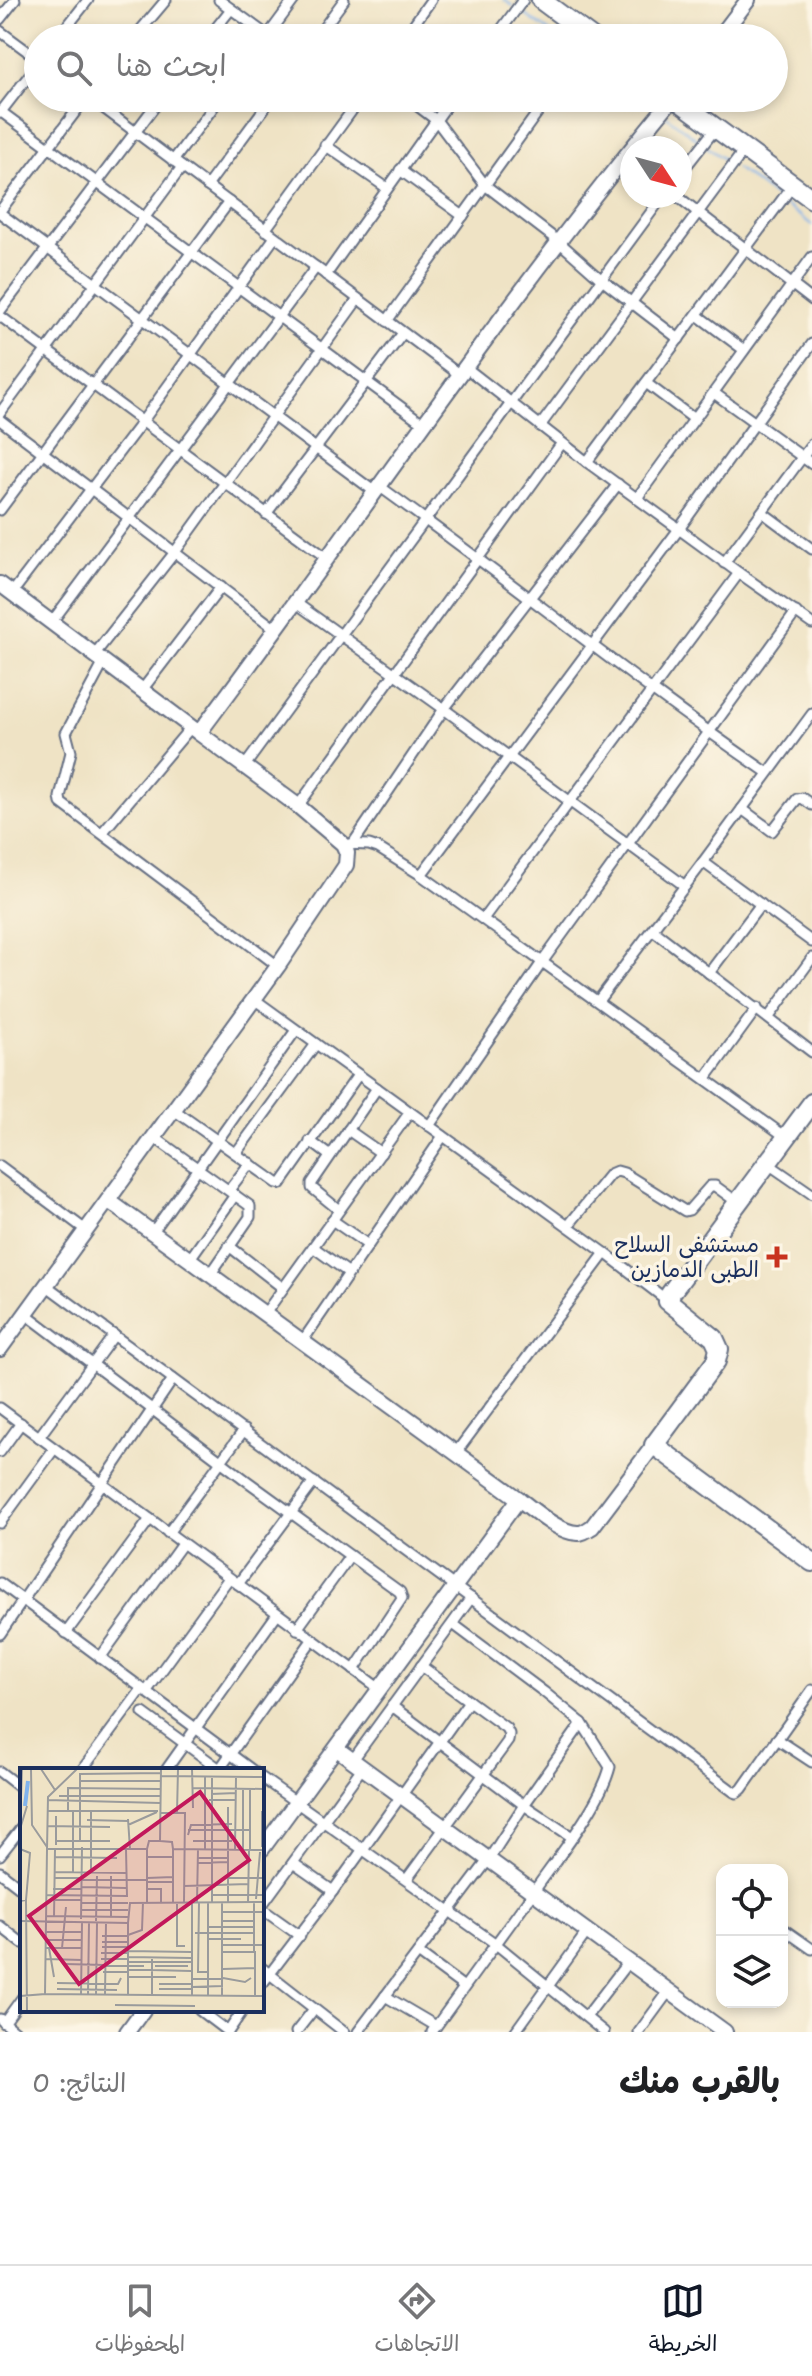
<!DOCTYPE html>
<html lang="ar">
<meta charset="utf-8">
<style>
:root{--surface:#fff;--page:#f2f2f2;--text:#202124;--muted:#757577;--line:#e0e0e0;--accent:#111827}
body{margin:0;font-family:"Shantell Sans","Playpen Sans Arabic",sans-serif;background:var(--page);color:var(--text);direction:rtl}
.controls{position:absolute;right:24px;bottom:24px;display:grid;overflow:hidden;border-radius:16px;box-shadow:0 4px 12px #0003}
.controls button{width:72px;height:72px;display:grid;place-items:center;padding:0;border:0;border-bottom:2px solid var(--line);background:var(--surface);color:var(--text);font:40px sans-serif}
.compass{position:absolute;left:620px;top:136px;width:72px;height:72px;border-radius:50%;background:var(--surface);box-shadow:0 4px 12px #0003;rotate:126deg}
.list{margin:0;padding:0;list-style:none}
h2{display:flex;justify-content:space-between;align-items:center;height:104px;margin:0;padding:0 32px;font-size:34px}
h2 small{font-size:26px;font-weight:400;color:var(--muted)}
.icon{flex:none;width:44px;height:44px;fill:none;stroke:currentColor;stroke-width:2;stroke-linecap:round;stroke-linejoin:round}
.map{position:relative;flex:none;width:812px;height:2032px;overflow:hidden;direction:ltr}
.search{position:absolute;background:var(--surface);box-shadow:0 4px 12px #0003;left:24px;right:24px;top:24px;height:88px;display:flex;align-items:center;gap:20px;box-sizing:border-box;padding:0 28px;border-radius:44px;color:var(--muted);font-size:30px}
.sheet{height:232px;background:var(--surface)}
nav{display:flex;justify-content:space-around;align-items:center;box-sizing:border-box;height:112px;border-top:2px solid var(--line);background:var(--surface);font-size:22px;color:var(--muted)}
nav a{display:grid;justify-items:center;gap:4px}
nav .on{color:var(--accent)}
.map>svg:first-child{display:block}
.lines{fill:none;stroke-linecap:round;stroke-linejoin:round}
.stream{stroke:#80b3ed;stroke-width:2}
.street-casing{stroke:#656e82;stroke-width:13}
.secondary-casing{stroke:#656e82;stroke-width:18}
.highway-casing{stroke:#656e82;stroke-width:22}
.street{stroke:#fff;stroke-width:9}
.secondary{stroke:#fff;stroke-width:14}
.highway{stroke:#fff;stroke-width:18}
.poi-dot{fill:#c8321e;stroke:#fcf5e5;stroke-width:3}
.labels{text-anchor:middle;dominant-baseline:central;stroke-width:7;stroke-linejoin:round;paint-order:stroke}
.poi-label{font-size:22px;fill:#1b2f5e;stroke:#fcf5e5;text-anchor:end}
.inset-river{fill:none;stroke:#80b3ed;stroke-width:4}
.inset-road{fill:none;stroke:#9a9b9c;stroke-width:2}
.view{fill:#c2185b;fill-opacity:0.15;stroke:#c2185b;stroke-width:4}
.inset-edge{fill:none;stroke:#1b2f5e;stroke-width:4}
</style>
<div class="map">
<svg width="812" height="2032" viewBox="0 0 812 2032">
<rect width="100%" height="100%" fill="#fcf5e5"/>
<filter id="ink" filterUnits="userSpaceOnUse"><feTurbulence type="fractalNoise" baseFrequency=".0125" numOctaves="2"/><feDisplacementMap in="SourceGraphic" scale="16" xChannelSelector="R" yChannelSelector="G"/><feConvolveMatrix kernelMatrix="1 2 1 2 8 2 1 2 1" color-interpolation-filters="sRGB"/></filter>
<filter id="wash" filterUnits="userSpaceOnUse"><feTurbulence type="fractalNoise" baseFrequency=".006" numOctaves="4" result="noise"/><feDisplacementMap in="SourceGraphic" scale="32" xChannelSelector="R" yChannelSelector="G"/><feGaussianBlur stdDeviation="1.8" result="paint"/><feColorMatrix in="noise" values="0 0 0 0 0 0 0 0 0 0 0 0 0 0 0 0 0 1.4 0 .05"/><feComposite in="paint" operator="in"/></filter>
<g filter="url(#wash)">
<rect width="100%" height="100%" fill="#efe3c5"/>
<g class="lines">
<g class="stream">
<polyline points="504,0 513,6"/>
<polyline points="521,12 559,38"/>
<polyline points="641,98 651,105"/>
<polyline points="665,115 702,143"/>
<polyline points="707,147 730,164"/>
<polyline points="736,168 779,200"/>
<polyline points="784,204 812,225"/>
</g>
</g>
</g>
<g filter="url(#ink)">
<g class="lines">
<defs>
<g id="street">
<polyline points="219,0 271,38"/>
<polyline points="0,19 15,0"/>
<polyline points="0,31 38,59"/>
<polyline points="58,38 88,0"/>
<polyline points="134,38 166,0"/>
<polyline points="208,38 231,9"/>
<polyline points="266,38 294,0"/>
<polyline points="316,38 344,0"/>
<polyline points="404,38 431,0"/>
<polyline points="495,38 523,0"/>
<polyline points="90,98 460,375"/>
<polyline points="407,98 436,120 485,185 558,241 602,280 679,339"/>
<polyline points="0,111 424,424"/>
<polyline points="0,113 38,64"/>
<polyline points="325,145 387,188"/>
<polyline points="173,161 220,98"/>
<polyline points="400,170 463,216"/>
<polyline points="680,174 716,128"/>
<polyline points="207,186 272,98"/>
<polyline points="677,196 812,300"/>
<polyline points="0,211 86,98"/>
<polyline points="0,213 375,492"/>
<polyline points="265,230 361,98"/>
<polyline points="326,275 452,98"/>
<polyline points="0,311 161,98"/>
<polyline points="697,315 744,350"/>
<polyline points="0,316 328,559"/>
<polyline points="387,321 548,98"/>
<polyline points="465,367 587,462 739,573 812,624"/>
<polyline points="646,383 694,419"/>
<polyline points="714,393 812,464"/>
<polyline points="0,413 182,167"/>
<polyline points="0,420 277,630"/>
<polyline points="540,426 745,149"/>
<polyline points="587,462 793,185"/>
<path d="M379,486C510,580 635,682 768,773"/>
<polyline points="637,498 812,257"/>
<polyline points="0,510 229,202"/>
<polyline points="762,512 812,549"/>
<polyline points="266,514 403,333"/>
<polyline points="724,563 812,444"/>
<polyline points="12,593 142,422 275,237"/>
<polyline points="296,603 444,709 685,886"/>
<polyline points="51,623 316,267"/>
<polyline points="94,655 175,552 358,299"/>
<polyline points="104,662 66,733 71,752 60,797 61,803 278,966"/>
<polyline points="142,690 221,587"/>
<polyline points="244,767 663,196"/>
<polyline points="298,806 562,443"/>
<polyline points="742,809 772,831 797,799 802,798 812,805"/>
<polyline points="102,833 191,727"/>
<polyline points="343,844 369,845 378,848 421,875 786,1137"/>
<polyline points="352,845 444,709 618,484"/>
<polyline points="703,862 812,942"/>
<polyline points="421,875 679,529 812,344"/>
<polyline points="483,919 739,573"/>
<polyline points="653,930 812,1052"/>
<polyline points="709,973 761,904"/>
<polyline points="254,999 605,1253 668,1301"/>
<polyline points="598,1001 703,862 812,714"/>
<polyline points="769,1017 812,958"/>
<polyline points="706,1078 757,1008"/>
<polyline points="174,1110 277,1183 281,1184 358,1075"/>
<polyline points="429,1126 543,961 796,612"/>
<polyline points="348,1130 381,1153"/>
<polyline points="154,1137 250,1206 250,1217 210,1275"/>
<polyline points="310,1141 330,1156"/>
<polyline points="236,1153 316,1044"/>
<polyline points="767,1163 812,1194"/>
<polyline points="0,1166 87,1231"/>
<polyline points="229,1190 250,1163"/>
<polyline points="339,1210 312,1188 312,1183 377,1088"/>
<polyline points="332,1220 368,1245"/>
<polyline points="568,1226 610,1174 617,1171 624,1173 685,1211 689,1210 710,1186 715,1186 737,1202"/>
<polyline points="152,1233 296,1030"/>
<polyline points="229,1246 283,1288"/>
<polyline points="313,1247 349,1273"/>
<polyline points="189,1260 235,1195"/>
<polyline points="47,1286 734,1792 737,1793 742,1789 812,1690"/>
<polyline points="26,1314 247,1481 400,1592 402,1598 354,1670"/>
<polyline points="264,1315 410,1112"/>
<polyline points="302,1342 443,1136"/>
<polyline points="0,1408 380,1689"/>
<polyline points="39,1437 114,1335"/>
<polyline points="0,1452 21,1423"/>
<polyline points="455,1454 605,1253"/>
<polyline points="0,1523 54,1449"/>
<polyline points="168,1533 244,1430"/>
<polyline points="0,1583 252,1770"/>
<polyline points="238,1584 314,1482"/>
<polyline points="297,1629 350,1556"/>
<polyline points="66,1633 150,1519"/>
<polyline points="0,1634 173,1379"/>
<polyline points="100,1658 182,1544"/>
<polyline points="146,1692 229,1578"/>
<polyline points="392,1706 524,1805 572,1837"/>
<polyline points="143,1713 221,1770"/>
<polyline points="777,1739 812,1762"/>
<polyline points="352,1761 471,1598"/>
<polyline points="82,1770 142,1689"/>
<polyline points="166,1770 277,1614"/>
<polyline points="219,1770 312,1640"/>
<polyline points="0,1772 22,1789"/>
<polyline points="262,1778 496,1944 604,2032"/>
<polyline points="0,1855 22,1827"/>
<polyline points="293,1863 333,1891"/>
<polyline points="0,1872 22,1889"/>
<polyline points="407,1879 508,1741 509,1734 506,1728 421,1666"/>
<polyline points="262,1905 362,1768"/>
<polyline points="262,1909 300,1936"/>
<polyline points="0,1926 22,1943"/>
<polyline points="782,1928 812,1949"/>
<polyline points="418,1953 464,1987"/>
<polyline points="262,1968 344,2032"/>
<polyline points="262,1984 333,1891 469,1701"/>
<polyline points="385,1996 436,2026"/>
<polyline points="199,2010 228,2032"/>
<polyline points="586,2017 628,1962"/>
<polyline points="0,2019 16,2032"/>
<polyline points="4,2023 22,1998"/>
<polyline points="228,2032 243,2010"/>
<polyline points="296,2032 314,2009"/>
<polyline points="358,2032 489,1859 524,1805 582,1723"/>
<path d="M432,2032C467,1984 502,1935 537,1887C559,1856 601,1803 610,1767L582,1723L544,1692L453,1624"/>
<polyline points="515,2032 587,1932"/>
<polyline points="639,2032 669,1991"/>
</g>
<g id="secondary">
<polyline points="719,38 748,0"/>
<path d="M0,584L199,733C358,522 504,301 673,98"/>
<polyline points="109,1201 519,1499"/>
<polyline points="0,1349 278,966 346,865 347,853 343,844 298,806 199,733"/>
<polyline points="337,1749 725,2032"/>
<path d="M262,1849L519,1499C533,1510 562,1535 580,1533C585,1532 588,1529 592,1527L654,1445"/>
<polyline points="127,2032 143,2010"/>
</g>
<g id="highway">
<polyline points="541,0 592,38"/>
<polyline points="675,98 812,199"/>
<polyline points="812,1103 670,1294 668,1301 714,1338 719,1349 716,1361 654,1445 812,1562"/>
</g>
</defs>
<use href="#street" class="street-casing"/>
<use href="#secondary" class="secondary-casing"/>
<use href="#highway" class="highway-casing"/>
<use href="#street" class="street"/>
<use href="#secondary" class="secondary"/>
<use href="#highway" class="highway"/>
</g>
</g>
<path class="poi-dot" d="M773 1245h8v8h8v8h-8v8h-8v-8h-8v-8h8z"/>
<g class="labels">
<g class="poi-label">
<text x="759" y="1244">مستشفى السلاح<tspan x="759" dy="25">الطبى الدمازين</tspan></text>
</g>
</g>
<g transform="translate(20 1768)">
<rect width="244" height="244" fill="#efe3c5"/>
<path class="inset-river" d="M5,38L8,13"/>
<path class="inset-road" d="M11,1L12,57L27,79M21,1L35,22M172,1L173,40M141,8L244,9M192,10V134M60,13H140M172,20L244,21M191,26L216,25M39,28H140M1,29L2,1M27,32L140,35M189,32H216M27,43H138M48,43V20L140,21M141,45H165L164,134M157,45L158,1M36,48V77M108,51L110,81M67,52L108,53M108,57L137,44M27,58L90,59M0,61L7,38M168,62H230M168,67L171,57L212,56M37,73H90M60,73V6L141,5M140,73L152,74L153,81L244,82M173,73H212M242,79V43M0,81L10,85L6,132M27,81L28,29L57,1M106,81L107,129M185,81V9M215,82L216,9M223,82V21M230,82V21M34,89L97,90M127,89H153M178,90H208M177,95L208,94M35,104L106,105M53,105V43M71,105V43M35,110H62M127,110L153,109M208,110H244M62,112H127M127,114H153M164,118L228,116M62,119L106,120M33,121H62M127,121H141V134M26,127L107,128M192,127H244M236,131L240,84M33,132H62M0,133L6,132L7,243M127,134V81M153,134V81M157,134V178H165M177,134L178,81M179,134L178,204H188M202,134V227M208,134V39M228,134L229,82M234,134V184M62,135H108M62,142H108M202,144H244M26,148L108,149M34,149L35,81M91,149V108M61,151L62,79M0,153L108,155V227M76,153L77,108M202,153H234M108,155L110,135L244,134M188,159H234M26,164H62M175,165H234M108,167L122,162L123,134M82,168H108M188,171H221M26,172H62M82,174H108M202,177H244M82,179H108M26,180H62M29,180L34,209M42,180L46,139M108,183L171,184M203,184H235V228M81,185H108M108,189L171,190M26,191L62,192M81,191H108M132,191V202L171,203M108,194H171M45,196L124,198M135,198H168M203,201L235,200M108,202H132V227M83,204H108M108,209H156M203,210L225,214L231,210M171,211H203M37,215L98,216L101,210M139,216H171M171,219L203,218M37,221L97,222M139,221H172M25,226L244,228M61,227L62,155M68,227L69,155M76,227L77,155M85,227L86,155M172,227V134M188,227V134M0,228L25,226L27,81H127L129,73H140L141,1M95,237L175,238"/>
<path class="view" d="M180,24L229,92L59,216L9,148Z"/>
<rect width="244" height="244" class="inset-edge"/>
</g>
</svg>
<div class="controls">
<button><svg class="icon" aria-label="locate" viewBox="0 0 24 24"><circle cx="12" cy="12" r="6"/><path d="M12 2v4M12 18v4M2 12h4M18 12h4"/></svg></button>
<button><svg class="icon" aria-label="layers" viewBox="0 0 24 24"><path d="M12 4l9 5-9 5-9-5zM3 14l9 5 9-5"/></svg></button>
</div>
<svg class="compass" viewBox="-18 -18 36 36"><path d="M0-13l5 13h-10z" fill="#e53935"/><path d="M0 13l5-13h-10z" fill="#757577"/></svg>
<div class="search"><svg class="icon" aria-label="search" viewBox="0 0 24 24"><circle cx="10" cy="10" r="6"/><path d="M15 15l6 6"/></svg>ابحث هنا</div>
</div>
<section class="sheet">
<h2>بالقرب منك<small>النتائج: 0</small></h2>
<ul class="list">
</ul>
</section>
<nav>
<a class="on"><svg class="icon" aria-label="map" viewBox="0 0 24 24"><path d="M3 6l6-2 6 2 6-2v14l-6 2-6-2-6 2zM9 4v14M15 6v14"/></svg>الخريطة</a>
<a><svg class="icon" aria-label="directions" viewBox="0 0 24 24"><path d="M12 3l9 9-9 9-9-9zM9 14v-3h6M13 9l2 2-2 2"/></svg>الاتجاهات</a>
<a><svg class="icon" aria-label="saved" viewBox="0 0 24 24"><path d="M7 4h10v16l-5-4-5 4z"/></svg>المحفوظات</a>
</nav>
